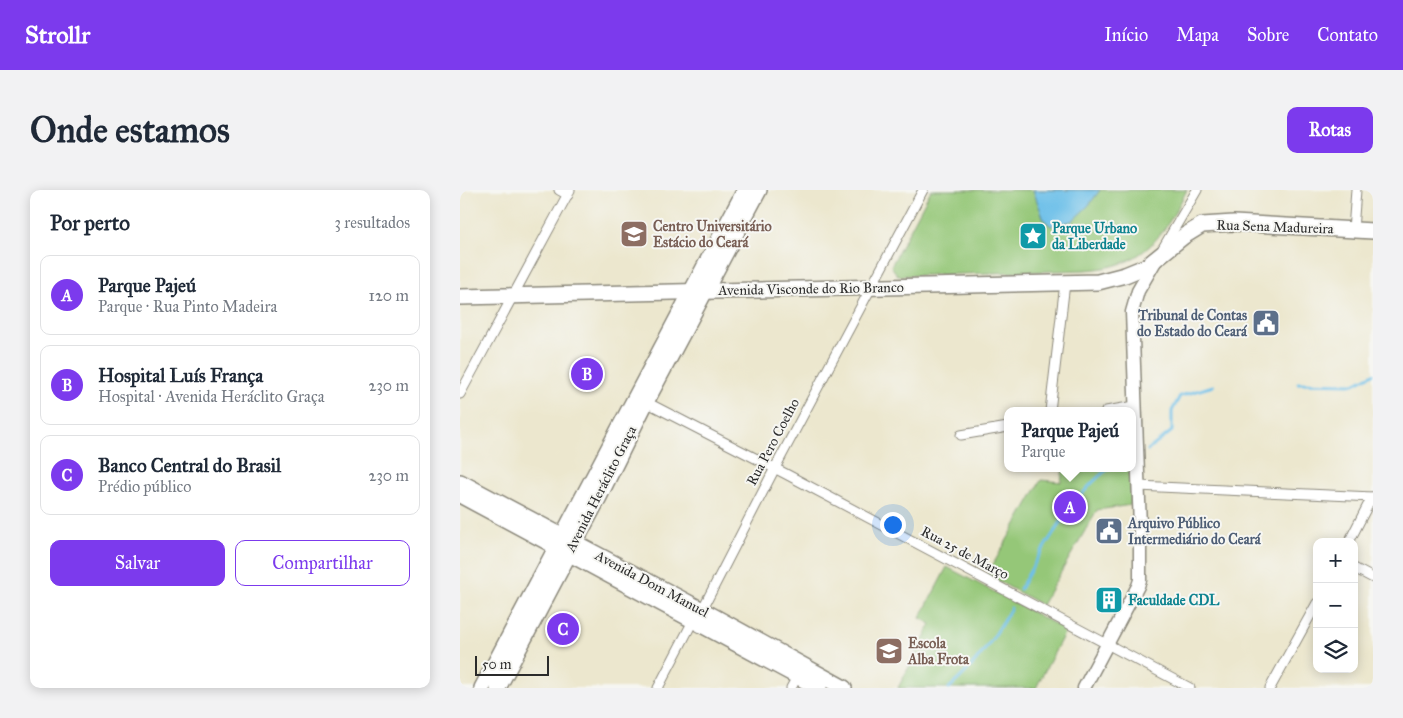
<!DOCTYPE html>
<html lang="pt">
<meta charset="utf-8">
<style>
:root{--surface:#fff;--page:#f2f2f3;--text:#1f2937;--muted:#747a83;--line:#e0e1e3;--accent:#7c3aed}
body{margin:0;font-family:"IM FELL Great Primer",serif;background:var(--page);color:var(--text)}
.controls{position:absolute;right:15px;bottom:15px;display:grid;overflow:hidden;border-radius:10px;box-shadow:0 2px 12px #0003}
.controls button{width:45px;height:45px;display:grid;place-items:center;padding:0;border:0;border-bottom:1px solid var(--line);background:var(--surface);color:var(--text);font:25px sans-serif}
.scale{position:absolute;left:15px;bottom:12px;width:74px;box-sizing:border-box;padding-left:5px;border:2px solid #2b2b2b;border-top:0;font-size:14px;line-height:18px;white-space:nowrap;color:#2b2b2b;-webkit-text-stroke:4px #f6f6f2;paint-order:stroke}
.you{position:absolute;left:432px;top:334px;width:18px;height:18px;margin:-12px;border:4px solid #fff;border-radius:50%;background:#1a73e8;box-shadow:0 0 0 8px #1a73e833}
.badge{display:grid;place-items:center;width:32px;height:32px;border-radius:50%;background:var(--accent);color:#fff;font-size:16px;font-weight:700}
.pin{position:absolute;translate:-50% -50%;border:2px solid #fff;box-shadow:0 1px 5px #0006}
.popup{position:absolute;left:544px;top:217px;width:132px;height:65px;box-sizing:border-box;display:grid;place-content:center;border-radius:10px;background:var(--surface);filter:drop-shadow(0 1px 4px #0005);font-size:16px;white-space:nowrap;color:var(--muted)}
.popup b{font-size:19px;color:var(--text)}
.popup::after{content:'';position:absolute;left:50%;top:100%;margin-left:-10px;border:10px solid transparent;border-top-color:var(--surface)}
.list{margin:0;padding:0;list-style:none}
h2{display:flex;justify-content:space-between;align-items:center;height:65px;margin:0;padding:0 20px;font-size:21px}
h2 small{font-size:16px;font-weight:400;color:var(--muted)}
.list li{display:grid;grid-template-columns:32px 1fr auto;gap:15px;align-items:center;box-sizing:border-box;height:80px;margin:0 10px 10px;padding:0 10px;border:1px solid var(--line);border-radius:10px}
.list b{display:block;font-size:19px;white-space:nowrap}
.list p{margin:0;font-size:16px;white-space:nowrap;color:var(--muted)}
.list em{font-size:16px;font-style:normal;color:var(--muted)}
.actions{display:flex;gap:10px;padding:15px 20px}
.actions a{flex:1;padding:11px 0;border:1px solid var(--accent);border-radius:10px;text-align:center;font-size:18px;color:var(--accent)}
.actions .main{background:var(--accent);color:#fff}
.icon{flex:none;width:28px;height:28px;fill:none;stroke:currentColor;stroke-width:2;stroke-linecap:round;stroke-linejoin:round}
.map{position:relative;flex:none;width:913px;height:498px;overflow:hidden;border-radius:10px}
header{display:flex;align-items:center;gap:30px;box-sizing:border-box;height:70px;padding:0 25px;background:var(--accent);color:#fff}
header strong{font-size:24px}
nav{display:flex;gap:28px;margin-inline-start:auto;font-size:18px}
.intro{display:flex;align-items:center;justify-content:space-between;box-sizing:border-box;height:120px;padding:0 30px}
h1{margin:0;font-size:35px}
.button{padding:12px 22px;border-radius:10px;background:var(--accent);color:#fff;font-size:18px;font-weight:700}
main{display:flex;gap:30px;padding:0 30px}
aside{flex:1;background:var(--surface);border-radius:10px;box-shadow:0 2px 12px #0003}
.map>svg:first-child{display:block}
.green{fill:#95c778;stroke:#607952}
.water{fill:#6dc0e9;stroke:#4c768a}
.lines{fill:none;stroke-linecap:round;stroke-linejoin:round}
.stream{stroke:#6dc0e9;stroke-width:3}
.minor-casing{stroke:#8c897c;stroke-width:11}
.secondary-casing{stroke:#8c897c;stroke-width:15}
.primary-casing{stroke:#8c897c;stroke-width:18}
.minor{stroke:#fff;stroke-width:9}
.secondary{stroke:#fff;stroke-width:12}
.primary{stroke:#fff;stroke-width:15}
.labels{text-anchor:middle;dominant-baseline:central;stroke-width:4;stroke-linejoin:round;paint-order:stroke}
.education-label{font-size:14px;font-weight:bold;fill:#785e54;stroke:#f6f6f2;text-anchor:start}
.street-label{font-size:14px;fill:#2b2b2b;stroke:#f6f6f2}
.culture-label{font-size:14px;font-weight:bold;fill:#0d838f;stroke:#f6f6f2;text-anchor:start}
.service-label{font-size:14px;font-weight:bold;fill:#4e5e75;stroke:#f6f6f2;text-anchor:end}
</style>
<header>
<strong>Strollr</strong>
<nav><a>Início</a><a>Mapa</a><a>Sobre</a><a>Contato</a></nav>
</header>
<div class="intro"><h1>Onde estamos</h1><a class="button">Rotas</a></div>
<main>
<aside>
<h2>Por perto<small>3 resultados</small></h2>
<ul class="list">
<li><span class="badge">A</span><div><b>Parque Pajeú</b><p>Parque · Rua Pinto Madeira</p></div><em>120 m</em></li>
<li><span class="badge">B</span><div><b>Hospital Luís França</b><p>Hospital · Avenida Heráclito Graça</p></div><em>230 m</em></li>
<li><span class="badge">C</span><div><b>Banco Central do Brasil</b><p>Prédio público</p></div><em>230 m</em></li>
</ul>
<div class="actions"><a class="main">Salvar</a><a>Compartilhar</a></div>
</aside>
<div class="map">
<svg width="913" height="498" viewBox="0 0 913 498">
<rect width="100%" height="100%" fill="#f6f6f2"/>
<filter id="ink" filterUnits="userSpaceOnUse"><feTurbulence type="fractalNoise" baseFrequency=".02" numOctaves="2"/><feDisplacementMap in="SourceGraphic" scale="10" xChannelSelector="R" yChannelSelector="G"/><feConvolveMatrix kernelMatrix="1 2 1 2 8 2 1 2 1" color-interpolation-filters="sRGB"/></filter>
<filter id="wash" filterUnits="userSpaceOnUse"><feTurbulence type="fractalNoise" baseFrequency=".0096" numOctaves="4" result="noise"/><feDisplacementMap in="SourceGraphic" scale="20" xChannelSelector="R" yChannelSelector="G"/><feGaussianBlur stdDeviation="1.12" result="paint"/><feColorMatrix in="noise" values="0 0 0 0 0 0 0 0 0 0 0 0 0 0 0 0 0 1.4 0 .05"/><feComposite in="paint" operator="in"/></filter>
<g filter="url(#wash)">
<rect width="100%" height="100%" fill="#ece7ce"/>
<g class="green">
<path d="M471,0H727C702,48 684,77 625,80L438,86L431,76Z"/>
<polygon points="603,278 670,278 671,315 637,320 582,415 527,385 581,290 601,292"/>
<polygon points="487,377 606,440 576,498 438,498 471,434 460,428"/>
</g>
<polygon class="water" points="573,0 640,0 628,16 612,31 591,36 584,30"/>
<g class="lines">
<g class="stream">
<polyline points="838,193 894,194 913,184"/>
<polyline points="688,260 712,241 712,221 720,206 753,196"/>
<path d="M560,399C578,366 619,297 650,278"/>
<path d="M489,498C517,474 533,450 551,418"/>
</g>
</g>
</g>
<g filter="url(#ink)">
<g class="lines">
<defs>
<g id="minor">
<polyline points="99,0 108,5"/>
<polyline points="893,40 896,0"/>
<polyline points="703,58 737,0"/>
<polyline points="0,204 110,0"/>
<polyline points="186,212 324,283 730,498"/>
<polyline points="590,221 605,93"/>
<polyline points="646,221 675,216"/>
<polyline points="501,245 548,237"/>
<polyline points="678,296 913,307"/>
<polyline points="889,352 912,307"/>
<polyline points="894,378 913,388"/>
<polyline points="242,420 315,278 463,0"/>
<polyline points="198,498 234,429"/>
<polyline points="331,498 337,487"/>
<polyline points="810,498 857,413"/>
</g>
<polyline id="secondary" points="624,498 678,396 680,390 680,337 672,122 678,101 696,70"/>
<g id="primary">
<polyline points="0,107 638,92 665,85 687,76 724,46 742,35 774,33 913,41"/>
<polyline points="0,292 242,420 384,498"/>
<polyline points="0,305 359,498"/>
<polyline points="22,498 285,0"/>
<polyline points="38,498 139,307 186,212 299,0"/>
</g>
</defs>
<use href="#minor" class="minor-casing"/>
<use href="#secondary" class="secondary-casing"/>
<use href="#primary" class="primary-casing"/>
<use href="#minor" class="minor"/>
<use href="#secondary" class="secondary"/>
<use href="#primary" class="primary"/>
</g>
</g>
<defs>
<symbol id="university-square" viewBox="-11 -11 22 22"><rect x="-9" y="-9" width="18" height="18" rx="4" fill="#8d6e63" stroke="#f6f6f2"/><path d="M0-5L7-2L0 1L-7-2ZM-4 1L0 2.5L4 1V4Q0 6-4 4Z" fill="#fff"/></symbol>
<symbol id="sight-square" viewBox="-11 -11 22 22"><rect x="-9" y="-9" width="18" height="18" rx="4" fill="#0f9aa8" stroke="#f6f6f2"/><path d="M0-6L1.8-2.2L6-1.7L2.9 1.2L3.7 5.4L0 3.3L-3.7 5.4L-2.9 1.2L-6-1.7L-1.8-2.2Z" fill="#fff"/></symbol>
<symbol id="civic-square" viewBox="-11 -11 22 22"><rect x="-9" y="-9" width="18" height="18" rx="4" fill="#5c6f8a" stroke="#f6f6f2"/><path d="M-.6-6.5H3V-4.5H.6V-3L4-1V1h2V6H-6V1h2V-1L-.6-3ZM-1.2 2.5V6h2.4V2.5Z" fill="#fff"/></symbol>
<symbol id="building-square" viewBox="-11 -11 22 22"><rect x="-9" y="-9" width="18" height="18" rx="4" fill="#0f9aa8" stroke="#f6f6f2"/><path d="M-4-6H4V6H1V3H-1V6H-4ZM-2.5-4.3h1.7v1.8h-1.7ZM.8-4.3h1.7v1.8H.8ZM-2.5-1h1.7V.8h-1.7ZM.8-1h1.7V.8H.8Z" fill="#fff"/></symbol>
<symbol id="school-square" viewBox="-11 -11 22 22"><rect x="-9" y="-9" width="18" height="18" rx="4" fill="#8d6e63" stroke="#f6f6f2"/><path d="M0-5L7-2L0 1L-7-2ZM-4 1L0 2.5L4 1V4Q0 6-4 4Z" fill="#fff"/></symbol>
</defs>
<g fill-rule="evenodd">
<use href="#university-square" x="158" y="28" width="32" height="32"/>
<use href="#sight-square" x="557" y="30" width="32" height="32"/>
<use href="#civic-square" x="790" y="117" width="32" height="32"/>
<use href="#civic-square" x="633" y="325" width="32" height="32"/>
<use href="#building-square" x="633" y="394" width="32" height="32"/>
<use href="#school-square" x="413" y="445" width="32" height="32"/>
</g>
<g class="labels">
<g class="education-label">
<text x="193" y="36">Centro Universitário<tspan x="193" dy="16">Estácio do Ceará</tspan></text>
<text x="448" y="453">Escola<tspan x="448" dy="16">Alba Frota</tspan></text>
</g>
<g class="street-label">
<text transform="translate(815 37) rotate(2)">Rua Sena Madureira</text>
<text transform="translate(351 99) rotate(-1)">Avenida Visconde do Rio Branco</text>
<text transform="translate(313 252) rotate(-62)">Rua Pero Coelho</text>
<text transform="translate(141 299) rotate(-63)">Avenida Heráclito Graça</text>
<text transform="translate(505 363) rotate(28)">Rua 25 de Março</text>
<text transform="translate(192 394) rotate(28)">Avenida Dom Manuel</text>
</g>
<g class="culture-label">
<text x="592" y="38">Parque Urbano<tspan x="592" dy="16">da Liberdade</tspan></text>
<text x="668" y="410">Faculdade CDL</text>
</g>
<g class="service-label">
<text x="787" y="125">Tribunal de Contas<tspan x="787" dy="16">do Estado do Ceará</tspan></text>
<text x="668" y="333" text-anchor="start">Arquivo Público<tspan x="668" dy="16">Intermediário do Ceará</tspan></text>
</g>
</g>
</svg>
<div class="controls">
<button>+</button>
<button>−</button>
<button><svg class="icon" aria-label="layers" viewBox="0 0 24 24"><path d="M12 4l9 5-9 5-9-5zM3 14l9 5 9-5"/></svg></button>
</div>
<div class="scale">50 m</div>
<div class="you"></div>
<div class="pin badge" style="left:610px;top:317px">A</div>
<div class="popup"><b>Parque Pajeú</b>Parque</div>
<div class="pin badge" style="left:127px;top:184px">B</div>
<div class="pin badge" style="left:103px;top:439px">C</div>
</div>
</main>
